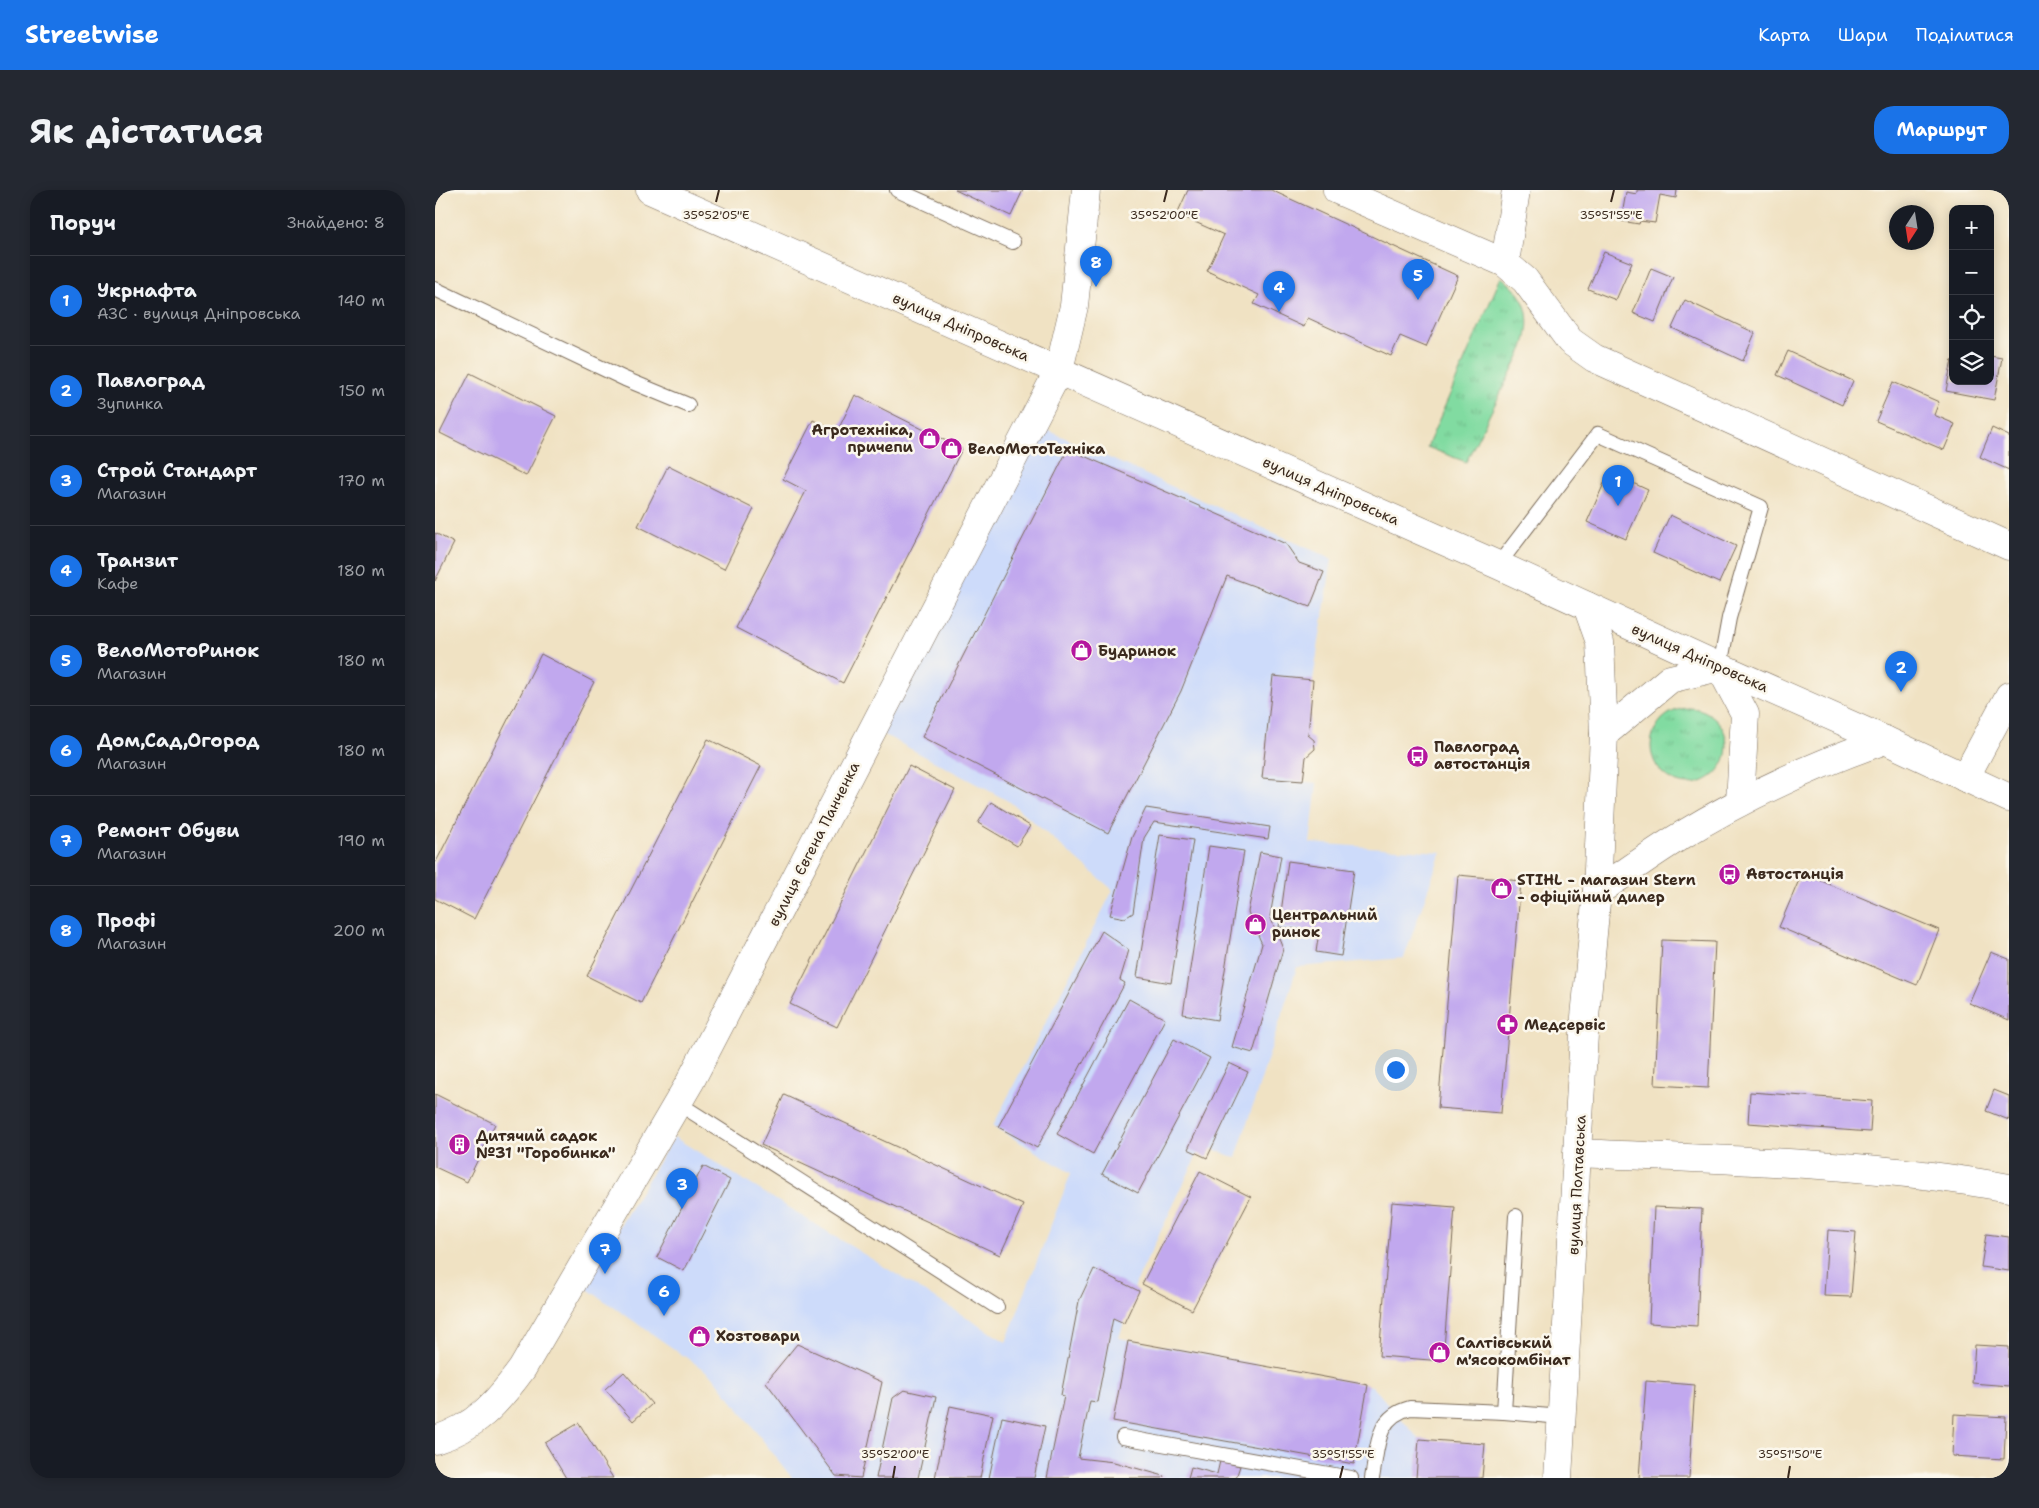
<!DOCTYPE html>
<html lang="uk">
<meta charset="utf-8">
<style>
:root{--surface:#171b24;--page:#242831;--text:#f1f3f6;--muted:#9ea1a6;--line:#363941;--accent:#1a73e8}
body{margin:0;font-family:"Shantell Sans",sans-serif;background:var(--page);color:var(--text)}
.controls{position:absolute;right:15px;top:15px;display:grid;overflow:hidden;border-radius:10px;box-shadow:0 2px 12px #0003}
.controls button{width:45px;height:45px;display:grid;place-items:center;padding:0;border:0;border-bottom:1px solid var(--line);background:var(--surface);color:var(--text);font:25px sans-serif}
.compass{position:absolute;left:1454px;top:15px;width:45px;height:45px;border-radius:50%;background:var(--surface);box-shadow:0 2px 12px #0003;rotate:192deg}
.you{position:absolute;left:960px;top:879px;width:18px;height:18px;margin:-12px;border:4px solid #fff;border-radius:50%;background:#1a73e8;box-shadow:0 0 0 8px #1a73e833}
.badge{display:grid;place-items:center;width:32px;height:32px;border-radius:50%;background:var(--accent);color:#fff;font-size:16px;font-weight:700}
.pin{position:absolute;translate:-50% -41px;filter:drop-shadow(0 1px 2px #0008)}
.pin::after{content:'';position:absolute;top:26px;width:18px;height:15px;background:inherit;clip-path:polygon(0 0,100% 0,50% 100%)}
.list{margin:0;padding:0;list-style:none}
h2{display:flex;justify-content:space-between;align-items:center;height:65px;margin:0;padding:0 20px;font-size:21px}
h2 small{font-size:16px;font-weight:400;color:var(--muted)}
.list li{display:grid;grid-template-columns:32px 1fr auto;gap:15px;align-items:center;box-sizing:border-box;height:90px;padding:0 20px;border-top:1px solid var(--line)}
.list b{display:block;font-size:19px;white-space:nowrap}
.list p{margin:0;font-size:16px;white-space:nowrap;color:var(--muted)}
.list em{font-size:16px;font-style:normal;color:var(--muted)}
.icon{flex:none;width:28px;height:28px;fill:none;stroke:currentColor;stroke-width:2;stroke-linecap:round;stroke-linejoin:round}
.map{position:relative;flex:none;width:1574px;height:1288px;overflow:hidden;border-radius:20px}
header{display:flex;align-items:center;gap:30px;box-sizing:border-box;height:70px;padding:0 25px;background:var(--accent);color:#fff}
header strong{font-size:24px}
nav{display:flex;gap:28px;margin-inline-start:auto;font-size:18px}
.intro{display:flex;align-items:center;justify-content:space-between;box-sizing:border-box;height:120px;padding:0 30px}
h1{margin:0;font-size:35px}
.button{padding:12px 22px;border-radius:20px;background:var(--accent);color:#fff;font-size:18px;font-weight:700}
main{display:flex;gap:30px;padding:0 30px}
aside{flex:1;background:var(--surface);border-radius:20px;box-shadow:0 2px 12px #0003}
.map>svg:first-child{display:block}
.built{fill:#cddbfa}
.grass{fill:url(#grass-tufts);stroke:#5e8260}
.building{fill:#c1a8ee}
.lines{fill:none;stroke-linecap:round;stroke-linejoin:round}
.lane-casing{stroke:#7a6a58;stroke-width:16}
.street-casing{stroke:#7a6a58;stroke-width:29}
.primary-casing{stroke:#7a6a58;stroke-width:29}
.highway-casing{stroke:#7a6a58;stroke-width:29}
.lane{stroke:#fff;stroke-width:14}
.street{stroke:#fff;stroke-width:28}
.primary{stroke:#fff;stroke-width:28}
.highway{stroke:#fff;stroke-width:28}
.ticks{fill:none;stroke:#3b2a1e;stroke-width:2}
.labels{text-anchor:middle;dominant-baseline:central;stroke-width:5;stroke-linejoin:round;paint-order:stroke}
.street-label{font-size:15px;fill:#3b2a1e;stroke:#fbf7ec}
.poi-label{font-size:15px;font-weight:bold;fill:#3b2a1e;stroke:#fbf7ec;text-anchor:start}
.ticks-label{font-size:12px;text-anchor:middle;fill:#3b2a1e;stroke:#fbf7ec;stroke-width:5;stroke-linejoin:round;paint-order:stroke}
</style>
<header>
<strong>Streetwise</strong>
<nav><a>Карта</a><a>Шари</a><a>Поділитися</a></nav>
</header>
<div class="intro"><h1>Як дістатися</h1><a class="button">Маршрут</a></div>
<main>
<aside>
<h2>Поруч<small>Знайдено: 8</small></h2>
<ul class="list">
<li><span class="badge">1</span><div><b>Укрнафта</b><p>АЗС · вулиця Дніпровська</p></div><em>140 m</em></li>
<li><span class="badge">2</span><div><b>Павлоград</b><p>Зупинка</p></div><em>150 m</em></li>
<li><span class="badge">3</span><div><b>Строй Стандарт</b><p>Магазин</p></div><em>170 m</em></li>
<li><span class="badge">4</span><div><b>Транзит</b><p>Кафе</p></div><em>180 m</em></li>
<li><span class="badge">5</span><div><b>ВелоМотоРинок</b><p>Магазин</p></div><em>180 m</em></li>
<li><span class="badge">6</span><div><b>Дом,Сад,Огород</b><p>Магазин</p></div><em>180 m</em></li>
<li><span class="badge">7</span><div><b>Ремонт Обуви</b><p>Магазин</p></div><em>190 m</em></li>
<li><span class="badge">8</span><div><b>Профі</b><p>Магазин</p></div><em>200 m</em></li>
</ul>
</aside>
<div class="map">
<svg width="1574" height="1288" viewBox="0 0 1574 1288">
<defs>
<pattern id="grass-tufts" width="24" height="20" patternUnits="userSpaceOnUse" patternTransform="scale(1.25)"><rect width="24" height="20" fill="#81dba1"/><path d="M3 7l-1-3M5 7V3M7 7l1-3M15 17l-1-3M17 17v-4M19 17l1-3" fill="none" stroke="#70bc8a"/></pattern>
</defs>
<rect width="100%" height="100%" fill="#fbf7ec"/>
<filter id="ink" filterUnits="userSpaceOnUse"><feTurbulence type="fractalNoise" baseFrequency=".02" numOctaves="2"/><feDisplacementMap in="SourceGraphic" scale="10" xChannelSelector="R" yChannelSelector="G"/><feConvolveMatrix kernelMatrix="1 2 1 2 8 2 1 2 1" color-interpolation-filters="sRGB"/></filter>
<filter id="wash" filterUnits="userSpaceOnUse"><feTurbulence type="fractalNoise" baseFrequency=".0096" numOctaves="4" result="noise"/><feDisplacementMap in="SourceGraphic" scale="20" xChannelSelector="R" yChannelSelector="G"/><feGaussianBlur stdDeviation="1.12" result="paint"/><feColorMatrix in="noise" values="0 0 0 0 0 0 0 0 0 0 0 0 0 0 0 0 0 1.4 0 .05"/><feComposite in="paint" operator="in"/></filter>
<g filter="url(#wash)">
<rect width="100%" height="100%" fill="#f0e2c3"/>
<polygon class="built" points="608,238 897,369 878,490 838,486 827,587 882,593 875,653 1006,662 969,768 862,777 801,968 767,955 701,1093 684,1148 937,1196 984,1249 981,1288 357,1288 278,1186 148,1096 239,947 571,1152 636,983 558,936 678,700 575,612 446,543"/>
<g class="grass">
<path d="M1066,87C1093,107 1098,127 1088,158L1031,272L992,257Z"/>
<circle cx="1254" cy="556" r="38"/>
</g>
<g id="blocks">
<g class="building">
<polygon points="520,0 588,0 576,26"/>
<polygon points="753,0 836,0 1023,86 991,157 965,146 956,166 873,128 869,137 819,114 824,105 772,81 789,45 742,24"/>
<polygon points="1202,0 1242,0 1241,8 1225,5 1220,33 1205,31 1204,34 1186,31 1191,2 1202,4"/>
<polygon points="1169,62 1197,73 1181,110 1153,99"/>
<polygon points="1216,78 1238,87 1220,132 1198,123"/>
<polygon points="1250,110 1320,143 1308,171 1237,138"/>
<polygon points="1353,161 1418,191 1407,215 1342,185"/>
<polygon points="1555,166 1567,168 1559,210 1511,201 1517,170 1518,191 1555,191"/>
<polygon points="35,183 121,226 91,286 5,243"/>
<polygon points="1458,192 1504,212 1499,225 1520,234 1509,260 1441,231"/>
<polygon points="420,205 527,259 408,493 301,438 371,301 348,289 378,230 402,242"/>
<polygon points="1557,238 1574,246 1574,280 1545,267"/>
<polygon points="633,259 851,354 864,373 889,382 875,417 792,386 746,501 673,643 487,547"/>
<polygon points="233,276 319,319 289,379 203,336"/>
<polygon points="1174,282 1213,300 1191,349 1152,332"/>
<polygon points="1235,325 1301,356 1284,393 1218,363"/>
<polygon points="0,343 19,353 0,391"/>
<polygon points="106,464 159,492 39,729 0,709 0,674"/>
<polygon points="838,486 878,490 873,545 879,550 880,559 871,567 868,591 827,588"/>
<polygon points="273,549 326,576 206,813 152,786"/>
<polygon points="474,576 520,600 402,837 355,814"/>
<polygon points="556,612 595,636 582,656 543,633"/>
<polygon points="711,618 835,637 833,649 719,632 709,648 698,723 690,728 675,725 697,647"/>
<polygon points="725,645 758,650 736,793 702,787"/>
<polygon points="774,656 809,661 782,830 748,824"/>
<polygon points="825,662 846,666 835,726 848,759 818,863 797,857 827,754 813,722"/>
<polygon points="853,671 919,680 906,766 881,762 884,742 844,737"/>
<polygon points="1367,683 1504,740 1482,795 1344,737"/>
<polygon points="1023,685 1086,691 1066,923 1003,918"/>
<polygon points="667,741 694,760 685,790 690,793 602,958 563,937"/>
<polygon points="1227,750 1280,752 1273,898 1220,895"/>
<polygon points="1556,762 1574,769 1574,830 1534,813"/>
<polygon points="694,809 730,829 658,964 622,944"/>
<polygon points="739,849 775,868 703,1003 667,984"/>
<polygon points="794,873 813,882 772,968 753,959"/>
<polygon points="1559,900 1574,906 1574,930 1551,921"/>
<polygon points="1315,902 1437,911 1435,942 1313,933"/>
<polygon points="0,904 60,934 32,992 0,977"/>
<polygon points="349,905 588,1015 565,1065 326,955"/>
<polygon points="268,976 295,990 249,1081 222,1067"/>
<polygon points="765,981 816,1007 757,1120 707,1094"/>
<polygon points="957,1012 1020,1017 1008,1171 944,1166"/>
<polygon points="1219,1017 1267,1019 1262,1136 1214,1133"/>
<polygon points="1393,1040 1421,1042 1416,1107 1389,1106"/>
<polygon points="1551,1044 1574,1047 1574,1081 1546,1077"/>
<polygon points="659,1079 704,1101 689,1133 678,1128 662,1212 655,1211 643,1268 679,1272 729,1286 728,1288 612,1288 629,1206 626,1205 644,1111"/>
<polygon points="693,1151 933,1195 919,1274 678,1231"/>
<polygon points="362,1154 447,1192 426,1288 401,1286 331,1192"/>
<polygon points="1540,1155 1574,1157 1574,1196 1537,1193"/>
<polygon points="189,1182 217,1214 198,1231 170,1199"/>
<polygon points="1211,1191 1260,1195 1254,1288 1204,1288"/>
<polygon points="469,1200 501,1207 483,1288 441,1288 458,1208"/>
<polygon points="515,1216 558,1225 545,1288 500,1288"/>
<polygon points="1519,1224 1571,1227 1569,1269 1517,1266"/>
<polygon points="567,1227 610,1236 599,1288 554,1288"/>
<polygon points="144,1233 178,1288 131,1288 110,1253"/>
<polygon points="984,1249 1050,1254 1047,1288 981,1288"/>
<polygon points="785,1271 805,1276 801,1288 753,1288 756,1277 782,1284"/>
</g>
</g>
</g>
<g filter="url(#ink)">
<use href="#blocks" fill-opacity="0" stroke="#7a6a58" stroke-width="1"/>
<g class="lines">
<defs>
<g id="lane">
<polyline points="462,0 578,52"/>
<polyline points="0,99 190,189 253,215"/>
<polyline points="1063,375 1163,244 1326,317 1294,428 1285,477"/>
<polyline points="243,913 562,1117"/>
<polyline points="1081,1026 1069,1222 1127,1227"/>
<polyline points="688,1247 916,1288"/>
<path d="M937,1288C943,1258 940,1227 975,1218L1069,1222"/>
</g>
<g id="street">
<polyline points="902,0 1070,73 1090,90 1135,151 1159,168 1574,356"/>
<polyline points="1070,73 1081,0"/>
<polyline points="1530,588 1574,506"/>
<path d="M1144,963C1287,970 1433,972 1574,998"/>
<path d="M0,1250C41,1237 62,1213 87,1179L255,892L624,180L639,116L651,0"/>
</g>
<g id="primary">
<polyline points="1169,544 1235,489 1285,477 1310,524 1305,612"/>
<path d="M1162,702C1189,684 1216,664 1244,647C1309,607 1378,575 1450,550"/>
<polyline points="1123,1288 1150,827 1162,702 1169,544 1165,452 1152,416"/>
</g>
<polyline id="highway" points="215,0 1063,375 1285,477 1450,550 1574,608"/>
</defs>
<use href="#lane" class="lane-casing"/>
<use href="#street" class="street-casing"/>
<use href="#primary" class="primary-casing"/>
<use href="#highway" class="highway-casing"/>
<use href="#lane" class="lane"/>
<use href="#street" class="street"/>
<use href="#primary" class="primary"/>
<use href="#highway" class="highway"/>
</g>
</g>
<path class="ticks" d="M281,12L284,0M729,12L732,0M1176,12L1179,0M458,1288L460,1276M905,1288L908,1276M1353,1288L1355,1276"/>
<defs>
<symbol id="shop-disc" viewBox="-11 -11 22 22"><circle r="9.5" fill="#b5179e" stroke="#fbf7ec"/><path d="M-5-2.5h2.3a2.7 3.5 0 0 1 5.4 0H5L5.5 6h-11ZM-1.5-2.5h3a1.5 2.3 0 0 0-3 0Z" fill="#fff"/></symbol>
<symbol id="bus-disc" viewBox="-11 -11 22 22"><circle r="9.5" fill="#b5179e" stroke="#fbf7ec"/><path d="M-5-6H5V4H4V6H2V4H-2V6H-4V4H-5ZM-3.5-4V0h7V-4ZM-3.5 1.2v1.5H-2V1.2ZM2 1.2v1.5H3.5V1.2Z" fill="#fff"/></symbol>
<symbol id="pharmacy-disc" viewBox="-11 -11 22 22"><circle r="9.5" fill="#b5179e" stroke="#fbf7ec"/><path d="M-2-6h4v4h4v4h-4v4h-4v-4h-4v-4h4Z" fill="#fff"/></symbol>
<symbol id="building-disc" viewBox="-11 -11 22 22"><circle r="9.5" fill="#b5179e" stroke="#fbf7ec"/><path d="M-4-6H4V6H1V3H-1V6H-4ZM-2.5-4.3h1.7v1.8h-1.7ZM.8-4.3h1.7v1.8H.8ZM-2.5-1h1.7V.8h-1.7ZM.8-1h1.7V.8H.8Z" fill="#fff"/></symbol>
</defs>
<g fill-rule="evenodd">
<use href="#shop-disc" x="482" y="236" width="25" height="25"/>
<use href="#shop-disc" x="504" y="246" width="25" height="25"/>
<use href="#shop-disc" x="634" y="448" width="25" height="25"/>
<use href="#bus-disc" x="970" y="554" width="25" height="25"/>
<use href="#bus-disc" x="1282" y="672" width="25" height="25"/>
<use href="#shop-disc" x="1054" y="686" width="25" height="25"/>
<use href="#shop-disc" x="808" y="722" width="25" height="25"/>
<use href="#pharmacy-disc" x="1060" y="822" width="25" height="25"/>
<use href="#building-disc" x="12" y="942" width="25" height="25"/>
<use href="#shop-disc" x="252" y="1134" width="25" height="25"/>
<use href="#shop-disc" x="992" y="1150" width="25" height="25"/>
</g>
<g class="labels">
<g class="street-label">
<text transform="translate(526 137) rotate(24)">вулиця Дніпровська</text>
<text transform="translate(896 301) rotate(24)">вулиця Дніпровська</text>
<text transform="translate(1265 468) rotate(24)">вулиця Дніпровська</text>
<text transform="translate(379 654) rotate(-63)">вулиця Євгена Панченка</text>
<text transform="translate(1142 995) rotate(-87)">вулиця Полтавська</text>
</g>
<g class="poi-label">
<text x="478" y="240" text-anchor="end">Агротехніка,<tspan x="478" dy="17">причепи</tspan></text>
<text x="533" y="259">ВелоМотоТехніка</text>
<text x="663" y="461">Будринок</text>
<text x="999" y="557">Павлоград<tspan x="999" dy="17">автостанція</tspan></text>
<text x="1311" y="684">Автостанція</text>
<text x="1082" y="690">STIHL - магазин Stern<tspan x="1082" dy="17">- офіційний дилер</tspan></text>
<text x="837" y="725">Центральний<tspan x="837" dy="17">ринок</tspan></text>
<text x="1089" y="835">Медсервіс</text>
<text x="41" y="946">Дитячий садок<tspan x="41" dy="17">№31 "Горобинка"</tspan></text>
<text x="281" y="1146">Хозтовари</text>
<text x="1021" y="1153">Салтівський<tspan x="1021" dy="17">м'ясокомбінат</tspan></text>
</g>
</g>
<g class="ticks-label">
<text x="281" y="29">35°52'05"E</text>
<text x="729" y="29">35°52'00"E</text>
<text x="1176" y="29">35°51'55"E</text>
<text x="460" y="1268">35°52'00"E</text>
<text x="908" y="1268">35°51'55"E</text>
<text x="1355" y="1268">35°51'50"E</text>
</g>
</svg>
<div class="controls">
<button>+</button>
<button>−</button>
<button><svg class="icon" aria-label="locate" viewBox="0 0 24 24"><circle cx="12" cy="12" r="6"/><path d="M12 2v4M12 18v4M2 12h4M18 12h4"/></svg></button>
<button><svg class="icon" aria-label="layers" viewBox="0 0 24 24"><path d="M12 4l9 5-9 5-9-5zM3 14l9 5 9-5"/></svg></button>
</div>
<svg class="compass" viewBox="-18 -18 36 36"><path d="M0-13l5 13h-10z" fill="#e53935"/><path d="M0 13l5-13h-10z" fill="#9ea1a6"/></svg>
<div class="you"></div>
<div class="pin badge" style="left:1183px;top:316px">1</div>
<div class="pin badge" style="left:1466px;top:502px">2</div>
<div class="pin badge" style="left:247px;top:1019px">3</div>
<div class="pin badge" style="left:844px;top:122px">4</div>
<div class="pin badge" style="left:983px;top:110px">5</div>
<div class="pin badge" style="left:229px;top:1126px">6</div>
<div class="pin badge" style="left:170px;top:1084px">7</div>
<div class="pin badge" style="left:661px;top:97px">8</div>
</div>
</main>
